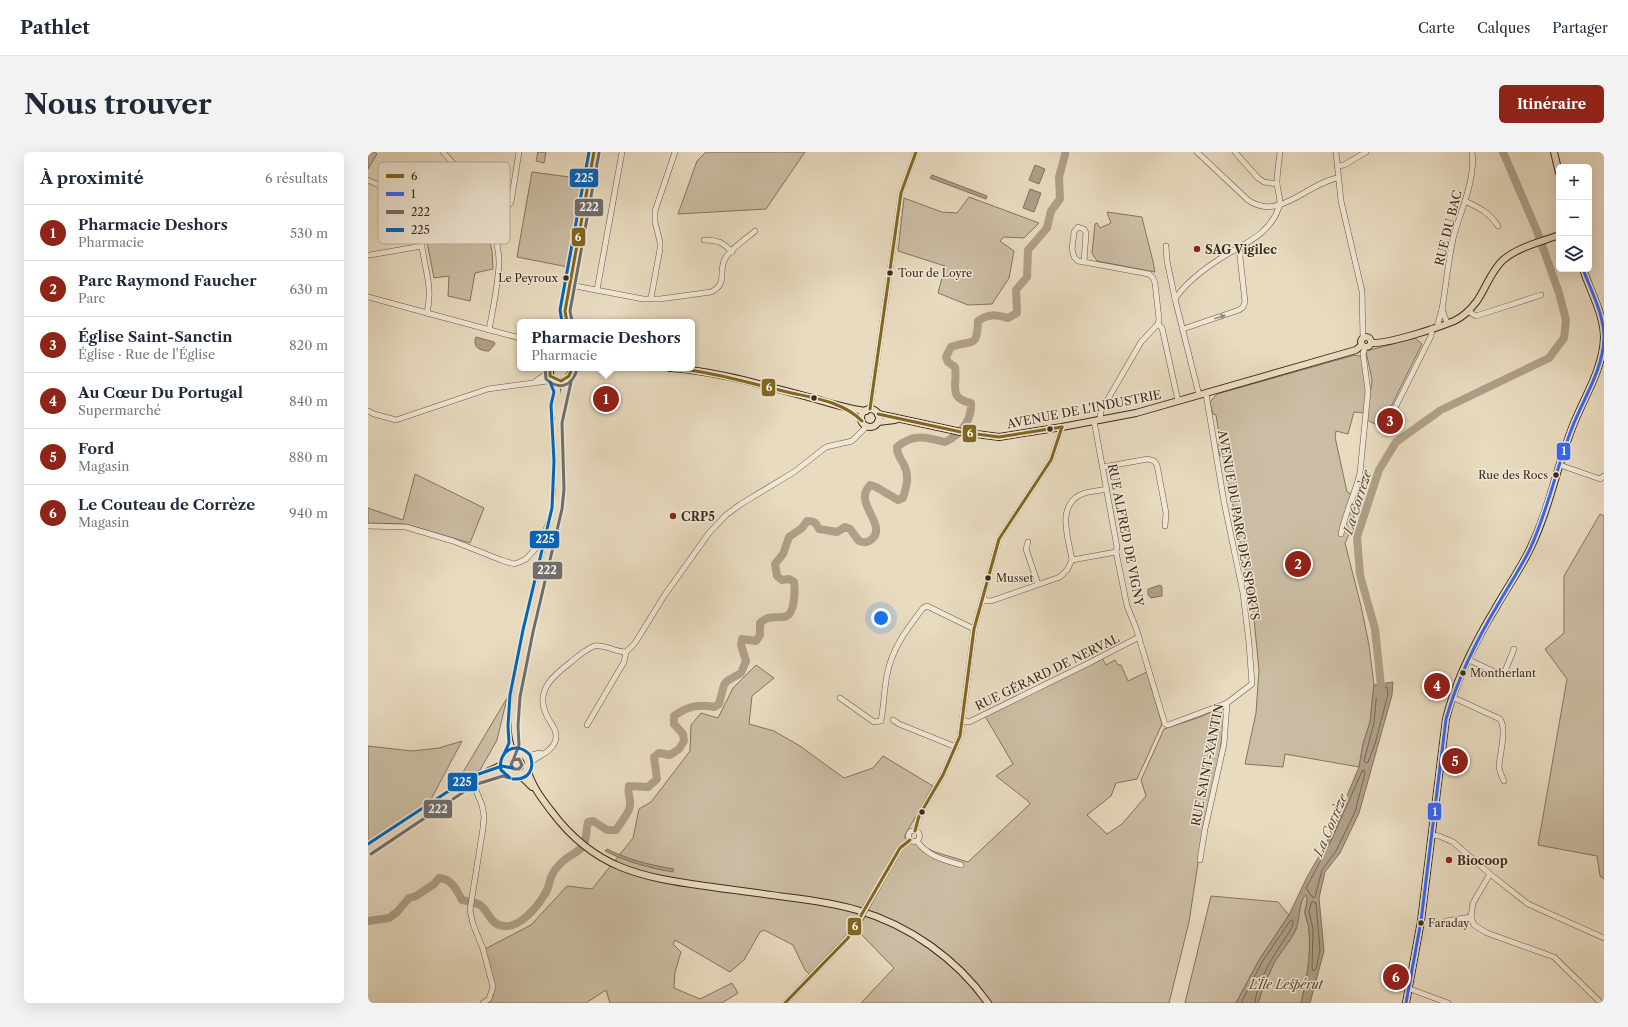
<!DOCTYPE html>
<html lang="fr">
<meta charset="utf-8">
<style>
:root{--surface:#fff;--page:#f2f2f3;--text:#1f2937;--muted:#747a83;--line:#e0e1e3;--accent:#8f2418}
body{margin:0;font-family:"Libre Caslon Text",serif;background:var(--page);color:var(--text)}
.controls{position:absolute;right:12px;top:12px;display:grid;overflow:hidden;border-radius:6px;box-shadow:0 4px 16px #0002}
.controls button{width:36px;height:36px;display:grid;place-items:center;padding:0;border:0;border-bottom:1px solid var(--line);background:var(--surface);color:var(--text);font:20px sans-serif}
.you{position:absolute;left:513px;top:466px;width:14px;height:14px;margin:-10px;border:3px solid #fff;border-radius:50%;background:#1a73e8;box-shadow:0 0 0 6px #1a73e833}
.badge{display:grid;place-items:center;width:26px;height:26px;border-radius:50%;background:var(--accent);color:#fff;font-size:13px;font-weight:700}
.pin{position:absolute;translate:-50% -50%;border:2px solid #fff;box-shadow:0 1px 4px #0006}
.popup{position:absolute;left:149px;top:167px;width:178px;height:52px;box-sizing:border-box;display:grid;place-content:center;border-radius:6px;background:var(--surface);filter:drop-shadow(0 1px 3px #0005);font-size:13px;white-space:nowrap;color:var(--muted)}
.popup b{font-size:15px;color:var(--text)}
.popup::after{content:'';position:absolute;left:50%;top:100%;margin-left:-8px;border:8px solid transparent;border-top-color:var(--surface)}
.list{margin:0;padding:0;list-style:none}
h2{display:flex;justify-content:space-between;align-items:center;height:52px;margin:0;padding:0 16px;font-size:17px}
h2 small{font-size:13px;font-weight:400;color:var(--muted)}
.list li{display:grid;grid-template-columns:26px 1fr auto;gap:12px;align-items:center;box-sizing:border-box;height:56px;padding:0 16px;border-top:1px solid var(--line)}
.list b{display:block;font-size:15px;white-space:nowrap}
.list p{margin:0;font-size:13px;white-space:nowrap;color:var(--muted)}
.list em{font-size:13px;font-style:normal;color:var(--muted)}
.icon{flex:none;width:22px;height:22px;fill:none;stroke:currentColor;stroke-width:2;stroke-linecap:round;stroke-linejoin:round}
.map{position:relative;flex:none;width:1236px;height:851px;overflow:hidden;border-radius:6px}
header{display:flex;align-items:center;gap:24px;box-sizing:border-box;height:56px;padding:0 20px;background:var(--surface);border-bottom:1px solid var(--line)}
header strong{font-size:19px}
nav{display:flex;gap:22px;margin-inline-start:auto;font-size:14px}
.intro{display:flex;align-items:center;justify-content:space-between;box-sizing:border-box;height:96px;padding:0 24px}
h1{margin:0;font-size:28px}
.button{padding:10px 18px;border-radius:6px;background:var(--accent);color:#fff;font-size:14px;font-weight:700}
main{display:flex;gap:24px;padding:0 24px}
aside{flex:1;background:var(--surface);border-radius:6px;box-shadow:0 4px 16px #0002}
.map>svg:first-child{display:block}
.green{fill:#cbbda4;stroke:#847460}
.water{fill:#ae9f88;stroke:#81715d}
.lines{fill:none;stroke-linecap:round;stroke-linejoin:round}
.shore{stroke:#766552;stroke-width:1}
.river{stroke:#ae9f88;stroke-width:8}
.minor-casing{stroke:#685745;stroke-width:6}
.major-casing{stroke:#3d2b1c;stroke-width:8}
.minor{stroke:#f0e8d6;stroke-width:5}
.major{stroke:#e8dbc0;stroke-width:6}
.minor-bridge-casing{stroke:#685745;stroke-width:6;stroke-linecap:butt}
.minor-bridge{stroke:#f0e8d6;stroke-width:5}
.bus-1-casing{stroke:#f0e8d6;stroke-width:6}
.bus-2-casing{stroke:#f0e8d6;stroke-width:6}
.bus-3-casing{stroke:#f0e8d6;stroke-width:6}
.bus-4-casing{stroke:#f0e8d6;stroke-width:6}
.bus-1{stroke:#82661e;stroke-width:3}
.bus-2{stroke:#36f;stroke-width:3}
.bus-3{stroke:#6e6e6e;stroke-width:3}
.bus-4{stroke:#0065bd;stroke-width:3}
.oneway{fill:#968a79}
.poi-dot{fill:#8f2418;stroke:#f0e8d6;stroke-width:1.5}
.bus-dot{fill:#3d2b1c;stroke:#f0e8d6;stroke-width:1.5}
.labels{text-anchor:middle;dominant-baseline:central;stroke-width:3;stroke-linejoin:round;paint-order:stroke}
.bus-label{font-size:11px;fill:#3d2b1c;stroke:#f0e8d6;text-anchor:start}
.street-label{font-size:12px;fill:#3d2b1c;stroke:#f0e8d6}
.poi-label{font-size:12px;font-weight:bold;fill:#3d2b1c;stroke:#f0e8d6;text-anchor:start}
.park-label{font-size:12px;font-style:italic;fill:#594837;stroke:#f0e8d6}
.water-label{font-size:13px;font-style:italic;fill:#5f4e3c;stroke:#f0e8d6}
.key{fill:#f0e8d6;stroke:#baaf9e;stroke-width:1}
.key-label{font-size:11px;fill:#3d2b1c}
.line-badge{stroke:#f0e8d6;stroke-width:1.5}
.badge-label{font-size:11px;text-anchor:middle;font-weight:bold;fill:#fff}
</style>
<header>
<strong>Pathlet</strong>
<nav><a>Carte</a><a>Calques</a><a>Partager</a></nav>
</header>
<div class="intro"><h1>Nous trouver</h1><a class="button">Itinéraire</a></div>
<main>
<aside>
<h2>À proximité<small>6 résultats</small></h2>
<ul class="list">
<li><span class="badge">1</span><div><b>Pharmacie Deshors</b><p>Pharmacie</p></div><em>530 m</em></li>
<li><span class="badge">2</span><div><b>Parc Raymond Faucher</b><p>Parc</p></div><em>630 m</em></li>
<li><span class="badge">3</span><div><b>Église Saint-Sanctin</b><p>Église · Rue de l'Église</p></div><em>820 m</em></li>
<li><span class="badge">4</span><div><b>Au Cœur Du Portugal</b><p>Supermarché</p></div><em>840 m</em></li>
<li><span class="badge">5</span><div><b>Ford</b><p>Magasin</p></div><em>880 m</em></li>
<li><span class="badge">6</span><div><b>Le Couteau de Corrèze</b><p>Magasin</p></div><em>940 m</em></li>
</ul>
</aside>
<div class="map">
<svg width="1236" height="851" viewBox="0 0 1236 851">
<rect width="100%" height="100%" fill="#e8dbc0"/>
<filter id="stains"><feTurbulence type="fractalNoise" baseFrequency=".005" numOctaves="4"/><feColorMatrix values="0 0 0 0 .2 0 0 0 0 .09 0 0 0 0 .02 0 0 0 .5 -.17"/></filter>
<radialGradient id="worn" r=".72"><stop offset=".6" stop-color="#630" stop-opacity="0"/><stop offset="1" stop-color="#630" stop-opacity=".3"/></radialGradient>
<g class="green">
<polygon points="0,0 6,0 9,2 0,17"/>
<polygon points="170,0 178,0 176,11 168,9"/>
<polygon points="338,0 437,0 398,57 310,62 329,9"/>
<polygon points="164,20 216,27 200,115 149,105"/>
<polygon points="601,45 671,71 656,86 636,85 632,89 646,99 641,126 624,152 600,153 570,141 577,114 530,99 536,46 574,60 589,61"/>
<path d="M739,60L774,65C778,84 784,102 787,120L729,109L724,101L727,72L729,71L732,76L743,71Z"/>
<polygon points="118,74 124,99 125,117 107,121 102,149 80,144 81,124 66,126 58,85"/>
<polygon points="1047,186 1054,192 1013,275 999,268 1004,228 998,199"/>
<polygon points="987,203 996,205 1000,230 998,261 986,260 980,282 968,279 967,285 979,340 988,345 985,374 977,391 993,454 1001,493 1006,533 1002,570 995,592 991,615 917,602 915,615 877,612 888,561 891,518 885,457 855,303 852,304 849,295 852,288 848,263 845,262 842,250 849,242"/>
<polygon points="47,322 116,356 102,391 37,372 0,371 0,356 35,368"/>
<polygon points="1232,362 1236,364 1236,727 1232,724 1229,704 1170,693 1199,527 1177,497 1196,481 1196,424"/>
<polygon points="734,506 738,513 747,508 750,513 753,513 760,529 779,520 794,572 769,627 748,631 743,644 719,663 739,682 754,672 778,644 773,628 796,577 832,565 858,553 852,599 832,698 821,770 801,851 493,851 526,816 490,779 507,744 503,741 476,786 441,822 437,818 425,793 396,778 392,780 376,808 362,820 307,788 305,792 313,800 307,820 306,836 332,847 364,831 370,841 354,851 242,851 238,838 218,851 119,851 125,844 126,834 117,797 163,773 199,734 224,737 265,686 271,657 283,650 322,599 323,573 333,561 350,566 365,536 388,513 406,526 384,544 381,572 406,579 432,594 476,626 505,616 515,604 565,634 536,685 567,700 600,710 662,652 660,649 628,624 645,612 617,564"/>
<polygon points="139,546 129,588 112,618 88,632"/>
<polygon points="94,589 61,651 0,694 0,594 44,599 71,596"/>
<path d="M938,742C941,750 937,754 937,761C938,767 941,773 941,779C943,804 939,827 933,851H890C894,837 900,824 906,811C913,799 923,789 928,777C931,768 931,746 938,742Z"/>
<polygon points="843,744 910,750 921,763 891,808 868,851 817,851"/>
</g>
<g class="water">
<polygon points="667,13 677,17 671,32 661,28"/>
<polygon points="564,23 619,44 618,47 562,26"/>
<polygon points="662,37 673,41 666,60 655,56"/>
<path d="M108,185L126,190L127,192L121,199C112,199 104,195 108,185Z"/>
<polygon points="792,433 794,435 794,444 783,446 780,443 780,437"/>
<path d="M1025,530L1024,543L991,661L972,701L957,720L951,746L956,799L942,851H933C939,827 943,804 941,779C941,773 938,767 937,761C937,754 941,750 938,743C931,747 932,768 928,777C923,789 913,799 906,811C900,824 894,837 890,851H868L891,808L921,763L939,725L958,692L973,658L991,615L995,592L1002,570L1006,533Z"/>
<path d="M239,697C261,708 282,713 306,717L305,720C281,716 259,710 237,699Z"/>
</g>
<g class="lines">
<g class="shore">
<polygon points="1019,535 1020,542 1007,592 1000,610 998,611 996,609 1006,571 1009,538"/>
<polygon points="995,618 997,621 987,660 968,699 954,718 947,745 945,746 938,736 961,693"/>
<polygon points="944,750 946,750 948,751 952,798 948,817 946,819 944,817 945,777 941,760"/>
<path d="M873,851L894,810L922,769L924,768L925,770L924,775C911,797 889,825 887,851"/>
</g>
<g class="river">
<polyline points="1011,543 1013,534 1007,477 992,423 989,385 1011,318 1028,290 1073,258 1181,206 1196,186 1198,168 1191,141 1169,79 1135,0"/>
<path d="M0,769L21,766L29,760L41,746L48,744L66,732L71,726C84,727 88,737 94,748C99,749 107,750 112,753C121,759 122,773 136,774C152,776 169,755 177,742C181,736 181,731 183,725C185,720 190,714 194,710C200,704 211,700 215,694C219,687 218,677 220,670L225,669L239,678H248C252,671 262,661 262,653C263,646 259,643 261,634L280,635L289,627L286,605L291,601L302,603L311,597L316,589L315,582L306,572V564C320,554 330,552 346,555L351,552L356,533L359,529L373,521L378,509L373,493L374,487L388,489L392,483V471C403,461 409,468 419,464C427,460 427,437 426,430L421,427L414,428L409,424L407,412L415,402L421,385L434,376L439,369C447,369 448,371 451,377L469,380L477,375L482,377L491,389C497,391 500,391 505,386C515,375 498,359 497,347C496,342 499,336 502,333L508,335L530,348L535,346C538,336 542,324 536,313C533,306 529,304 529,295C545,281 558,285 577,290C592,283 604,269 603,251C579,246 590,233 587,215L580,210L578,205L583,195C605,187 609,197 610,169C621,161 628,163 640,166L649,161L648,138L659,125L660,98L679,76L683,59L692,47L691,25L697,3V0"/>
</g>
<defs>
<g id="minor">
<path d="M75,0C104,31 131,68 131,112C130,134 125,156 121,178"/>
<path d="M829,0L880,48C911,70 939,31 970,26"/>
<polyline points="867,0 890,26 896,30 909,32"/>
<polyline points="968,0 973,49 994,139 995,186"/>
<polyline points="969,14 976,13 998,0"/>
<path d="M0,28C23,37 43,58 51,82C54,92 55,103 57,112C61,131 63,143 59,161L152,186"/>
<path d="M1097,49C1111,56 1121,60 1130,74"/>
<polyline points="120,62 140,54 143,50 151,0"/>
<path d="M336,88C351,88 354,90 364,100"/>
<polyline points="798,94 799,109 807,147 831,243"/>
<polyline points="2,103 54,94"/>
<polyline points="716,110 718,81 716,77 710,75 706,80 704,97 706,105 710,109 716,110 781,122 785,126 787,131 791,167 790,172 773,190 733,259 732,268"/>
<path d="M202,133L275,147H292L343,140C361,132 349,118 358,105C365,95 378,87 387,79"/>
<polyline points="229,138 254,0"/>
<polyline points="0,145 59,161"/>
<polyline points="283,146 292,97 292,90 287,70 287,59 307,0"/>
<path d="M807,147C818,130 836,117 853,106C876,91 901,84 911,55C914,48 909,38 909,31C909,20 911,10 912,0"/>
<path d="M1074,157C1078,134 1080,110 1085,87C1092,60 1108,27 1104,0"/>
<polyline points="1100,159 1108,164 1173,143"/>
<polyline points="790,172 794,176 810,249"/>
<polyline points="1069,175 1074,157 1079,171"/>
<polyline points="815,177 871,158 875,155 877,150 871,96"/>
<polyline points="168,229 181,220"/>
<polyline points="1027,256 1063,184 1064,176"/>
<polyline points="502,257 533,41 548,0"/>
<polyline points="0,259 6,262 28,268 120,237 187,228"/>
<polyline points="726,269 749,395 748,400 759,454 768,476 797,572 800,573 859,551"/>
<polyline points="1192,313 1232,327 1236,324"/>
<polyline points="735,315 780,307 786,309 789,313 798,361 797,374"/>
<polyline points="0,374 38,375 85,389 133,408 146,412 152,410 158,407 170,394 174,388 185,359 189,357"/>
<path d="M973,382C977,361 987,342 992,321L1000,239L995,202L997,195"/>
<polyline points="660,390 658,397 670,432"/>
<path d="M704,408C701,388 688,355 712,343C719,339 731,339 739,337"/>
<polyline points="614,448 623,449 692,425 699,418 704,408 748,400"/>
<polyline points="1101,508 1129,521 1137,519 1146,497"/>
<path d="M1084,545L1132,567C1139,577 1132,601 1131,614C1131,619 1134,625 1136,629"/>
<path d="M472,546L506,570L513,569C516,553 516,538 519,523C524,496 539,477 555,456L559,454L606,477"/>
<polyline points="525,568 531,572 588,595"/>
<polyline points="595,569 601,570 719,512 771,485"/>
<polyline points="219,573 256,510 258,500 267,491 296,444 341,381 358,363 373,352 426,320 458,295 484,289 499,274"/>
<polyline points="155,603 164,603 172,601"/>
<path d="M159,614C167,604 182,602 187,590C191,578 182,572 178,562C167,538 186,523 203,510C210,504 217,498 226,494C237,492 246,500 258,500"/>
<polyline points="104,629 114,653 116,664 115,676 102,758 105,772 115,797 125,835 121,847 115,851"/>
<circle cx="546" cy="684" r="5.5"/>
<polyline points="547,679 551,664 575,623 592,584 606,477 631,387 683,308 694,275"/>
<polyline points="1064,683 1071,684 1085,690 1122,722 1160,752 1236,786"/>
<path d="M549,689C559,704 576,708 593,713"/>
<polyline points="832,708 837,677 856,592 859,551 884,532 881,491 875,441 856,350 838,242"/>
<polyline points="1122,722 1105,751 1103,765 1106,773 1119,781 1186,805 1233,851"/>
<polyline points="502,749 532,696 542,688"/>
<polyline points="1078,769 1103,765"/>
<polyline points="1042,837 1080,851"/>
<polyline points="417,851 475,791 488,774"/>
</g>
<g id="major">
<polyline points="1186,0 1191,21"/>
<polyline points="199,170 197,159 226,0"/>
<circle cx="998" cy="190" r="5"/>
<path d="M1003,191C1021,192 1069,176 1086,169C1095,165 1103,157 1109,149C1118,136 1123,119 1135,108C1150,95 1173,90 1191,83"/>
<path d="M182,216V224C192,234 202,229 204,216"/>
<path d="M302,216C350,219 397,234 444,246C462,251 479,257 498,259"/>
<path d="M187,228C192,240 188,251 188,263"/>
<circle cx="502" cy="266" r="9"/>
<polyline points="510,262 593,280 631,285 694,275 768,261 967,204 988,198 994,193"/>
<polyline points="510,270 527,268"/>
<circle cx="149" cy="612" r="11"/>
<path d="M153,602C139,574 150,532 155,503C165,454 180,406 189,357L191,337L189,271L198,229"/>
<path d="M159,616C163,633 174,647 184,660C226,716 272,725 337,734C364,738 391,741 418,745C442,748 466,751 489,758C541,773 589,807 620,851"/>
<polyline points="121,619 130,615 138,610"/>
<polyline points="149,623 156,627 164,635"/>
<polyline points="0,698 104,629 126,621 135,619 143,621"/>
<path d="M1038,851L1053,769L1078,567C1087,530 1107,490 1127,457C1138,437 1152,418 1162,397C1182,356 1189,313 1206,271C1217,244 1235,216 1236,186C1236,162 1222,139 1215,117"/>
</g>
</defs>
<use href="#minor" class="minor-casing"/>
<use href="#major" class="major-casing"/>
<use href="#minor" class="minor"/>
<use href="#major" class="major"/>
<defs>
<polyline id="minor-bridge" points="488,774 502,749"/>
</defs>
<use href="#minor-bridge" class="minor-bridge-casing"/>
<use href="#minor-bridge" class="minor-bridge"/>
<defs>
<g id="bus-1">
<polyline points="199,170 197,159 226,0"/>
<polyline points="182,216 182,224 193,229 201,224 204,216"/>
<path d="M302,216C341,219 378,230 415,239C443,246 473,248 494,269"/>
<polyline points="502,257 533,41 548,0"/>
<polyline points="510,262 593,280 631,285 694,275"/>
<polyline points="547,679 551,664 575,623 592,584 606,477 631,387 683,308 694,275"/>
<polyline points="417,851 480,786 532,696 542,688"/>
</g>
<path id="bus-2" d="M1038,851L1053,769L1078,567C1090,525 1109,487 1132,449C1142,432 1153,415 1162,397C1181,356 1189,312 1206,271C1217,244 1235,217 1236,186C1236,162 1223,139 1215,117"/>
<g id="bus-3">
<polyline points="204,169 202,159 231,1"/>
<path d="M177,216L178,227C191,239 205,234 209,217"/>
<polyline points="146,606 151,593 150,574 152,545 165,480 194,357 196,337 194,271 203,230"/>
<polyline points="143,613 146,617 151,617 154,613 151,607 145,608 143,613"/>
<polyline points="3,702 106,633 135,624 142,626"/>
</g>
<g id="bus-4">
<polyline points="194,170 192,158 221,0"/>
<polyline points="136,602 141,591 140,574 142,543 155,478 184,356 186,309 183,253 186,240 182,230"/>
<path d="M141,625L133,618C129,599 149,588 162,603C167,617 161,628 145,627"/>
<polyline points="0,692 102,625 134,614 144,616"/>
</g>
</defs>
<use href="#bus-1" class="bus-1-casing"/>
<use href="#bus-2" class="bus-2-casing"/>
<use href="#bus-3" class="bus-3-casing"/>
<use href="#bus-4" class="bus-4-casing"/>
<use href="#bus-1" class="bus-1"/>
<use href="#bus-2" class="bus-2"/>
<use href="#bus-3" class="bus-3"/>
<use href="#bus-4" class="bus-4"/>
</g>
<defs><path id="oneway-solid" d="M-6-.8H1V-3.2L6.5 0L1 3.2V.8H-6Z"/></defs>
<use class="oneway" href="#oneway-solid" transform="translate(852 165) rotate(-18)"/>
<g class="poi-dot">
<circle cx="829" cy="97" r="4"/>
<circle cx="305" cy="364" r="4"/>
<circle cx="1081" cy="708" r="4"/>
</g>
<g class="bus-dot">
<circle cx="522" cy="121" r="3.5"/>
<circle cx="198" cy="126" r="3.5"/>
<circle cx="446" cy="246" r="3.5"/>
<circle cx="682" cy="277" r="3.5"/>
<circle cx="1188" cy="323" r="3.5"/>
<circle cx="620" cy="426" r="3.5"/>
<circle cx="1095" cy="521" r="3.5"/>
<circle cx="554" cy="660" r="3.5"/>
<circle cx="1053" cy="771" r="3.5"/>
</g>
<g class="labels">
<g class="bus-label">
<text x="530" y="121">Tour de Loyre</text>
<text x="190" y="126" text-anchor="end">Le Peyroux</text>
<text x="1180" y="323" text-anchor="end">Rue des Rocs</text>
<text x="628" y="426">Musset</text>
<text x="1102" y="521">Montherlant</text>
<text x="1060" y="771">Faraday</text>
</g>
<g class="street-label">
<text transform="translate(1080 76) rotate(-76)">RUE DU BAC</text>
<text transform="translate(716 257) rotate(-11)">AVENUE DE L'INDUSTRIE</text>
<text transform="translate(871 373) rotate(80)">AVENUE DU PARC DES SPORTS</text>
<text transform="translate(758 383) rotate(79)">RUE ALFRED DE VIGNY</text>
<text transform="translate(679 520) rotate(-26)">RUE GÉRARD DE NERVAL</text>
<text transform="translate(839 613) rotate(-79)">RUE SAINT-XANTIN</text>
</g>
<g class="poi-label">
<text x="837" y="97">SAG Vigilec</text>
<text x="313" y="364">CRP5</text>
<text x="1089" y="708">Biocoop</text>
</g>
<g class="park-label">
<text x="918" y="832">L'Île Lespérut</text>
</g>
<g class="water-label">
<text transform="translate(989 350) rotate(-73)">La Corrèze</text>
<text transform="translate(962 673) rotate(-67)">La Corrèze</text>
</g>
</g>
<rect x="10" y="10" width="132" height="82" rx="6" class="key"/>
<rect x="18" y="22" width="18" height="4" fill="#82661e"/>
<rect x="18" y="40" width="18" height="4" fill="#36f"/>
<rect x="18" y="58" width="18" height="4" fill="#6e6e6e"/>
<rect x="18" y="76" width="18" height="4" fill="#0065bd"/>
<g class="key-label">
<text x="43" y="28">6</text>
<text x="43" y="46">1</text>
<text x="43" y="64">222</text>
<text x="43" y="82">225</text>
</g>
<g class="line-badge">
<rect x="201" y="16" width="30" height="20" rx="4" fill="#0065bd"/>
<rect x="206" y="46" width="30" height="19" rx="4" fill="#6e6e6e"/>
<rect x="203" y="75" width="15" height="20" rx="4" fill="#82661e"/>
<rect x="393" y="226" width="15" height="19" rx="4" fill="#82661e"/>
<rect x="594" y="272" width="15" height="19" rx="4" fill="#82661e"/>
<rect x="1188" y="290" width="15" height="19" rx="4" fill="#36f"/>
<rect x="161" y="378" width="31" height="19" rx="4" fill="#0065bd"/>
<rect x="164" y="409" width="31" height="19" rx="4" fill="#6e6e6e"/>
<rect x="79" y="620" width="31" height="20" rx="4" fill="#0065bd"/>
<rect x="55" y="647" width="30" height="20" rx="4" fill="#6e6e6e"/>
<rect x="1059" y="650" width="15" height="19" rx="4" fill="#36f"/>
<rect x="479" y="765" width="15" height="19" rx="4" fill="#82661e"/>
</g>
<g class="badge-label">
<text x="216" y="30">225</text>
<text x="221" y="59">222</text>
<text x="210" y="89">6</text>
<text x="401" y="239">6</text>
<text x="602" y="285">6</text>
<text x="1196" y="303">1</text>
<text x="177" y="391">225</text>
<text x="179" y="422">222</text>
<text x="94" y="634">225</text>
<text x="70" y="661">222</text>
<text x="1067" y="664">1</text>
<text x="487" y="778">6</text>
</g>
<rect width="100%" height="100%" filter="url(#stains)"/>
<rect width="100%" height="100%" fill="url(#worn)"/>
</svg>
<div class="controls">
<button>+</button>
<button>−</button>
<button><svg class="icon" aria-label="layers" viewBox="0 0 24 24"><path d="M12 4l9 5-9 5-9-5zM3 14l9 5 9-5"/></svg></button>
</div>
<div class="you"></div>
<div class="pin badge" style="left:238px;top:247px">1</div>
<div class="popup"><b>Pharmacie Deshors</b>Pharmacie</div>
<div class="pin badge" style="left:930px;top:412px">2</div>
<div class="pin badge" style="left:1022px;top:269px">3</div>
<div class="pin badge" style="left:1069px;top:534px">4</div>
<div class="pin badge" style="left:1087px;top:609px">5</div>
<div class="pin badge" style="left:1028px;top:825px">6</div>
</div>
</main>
